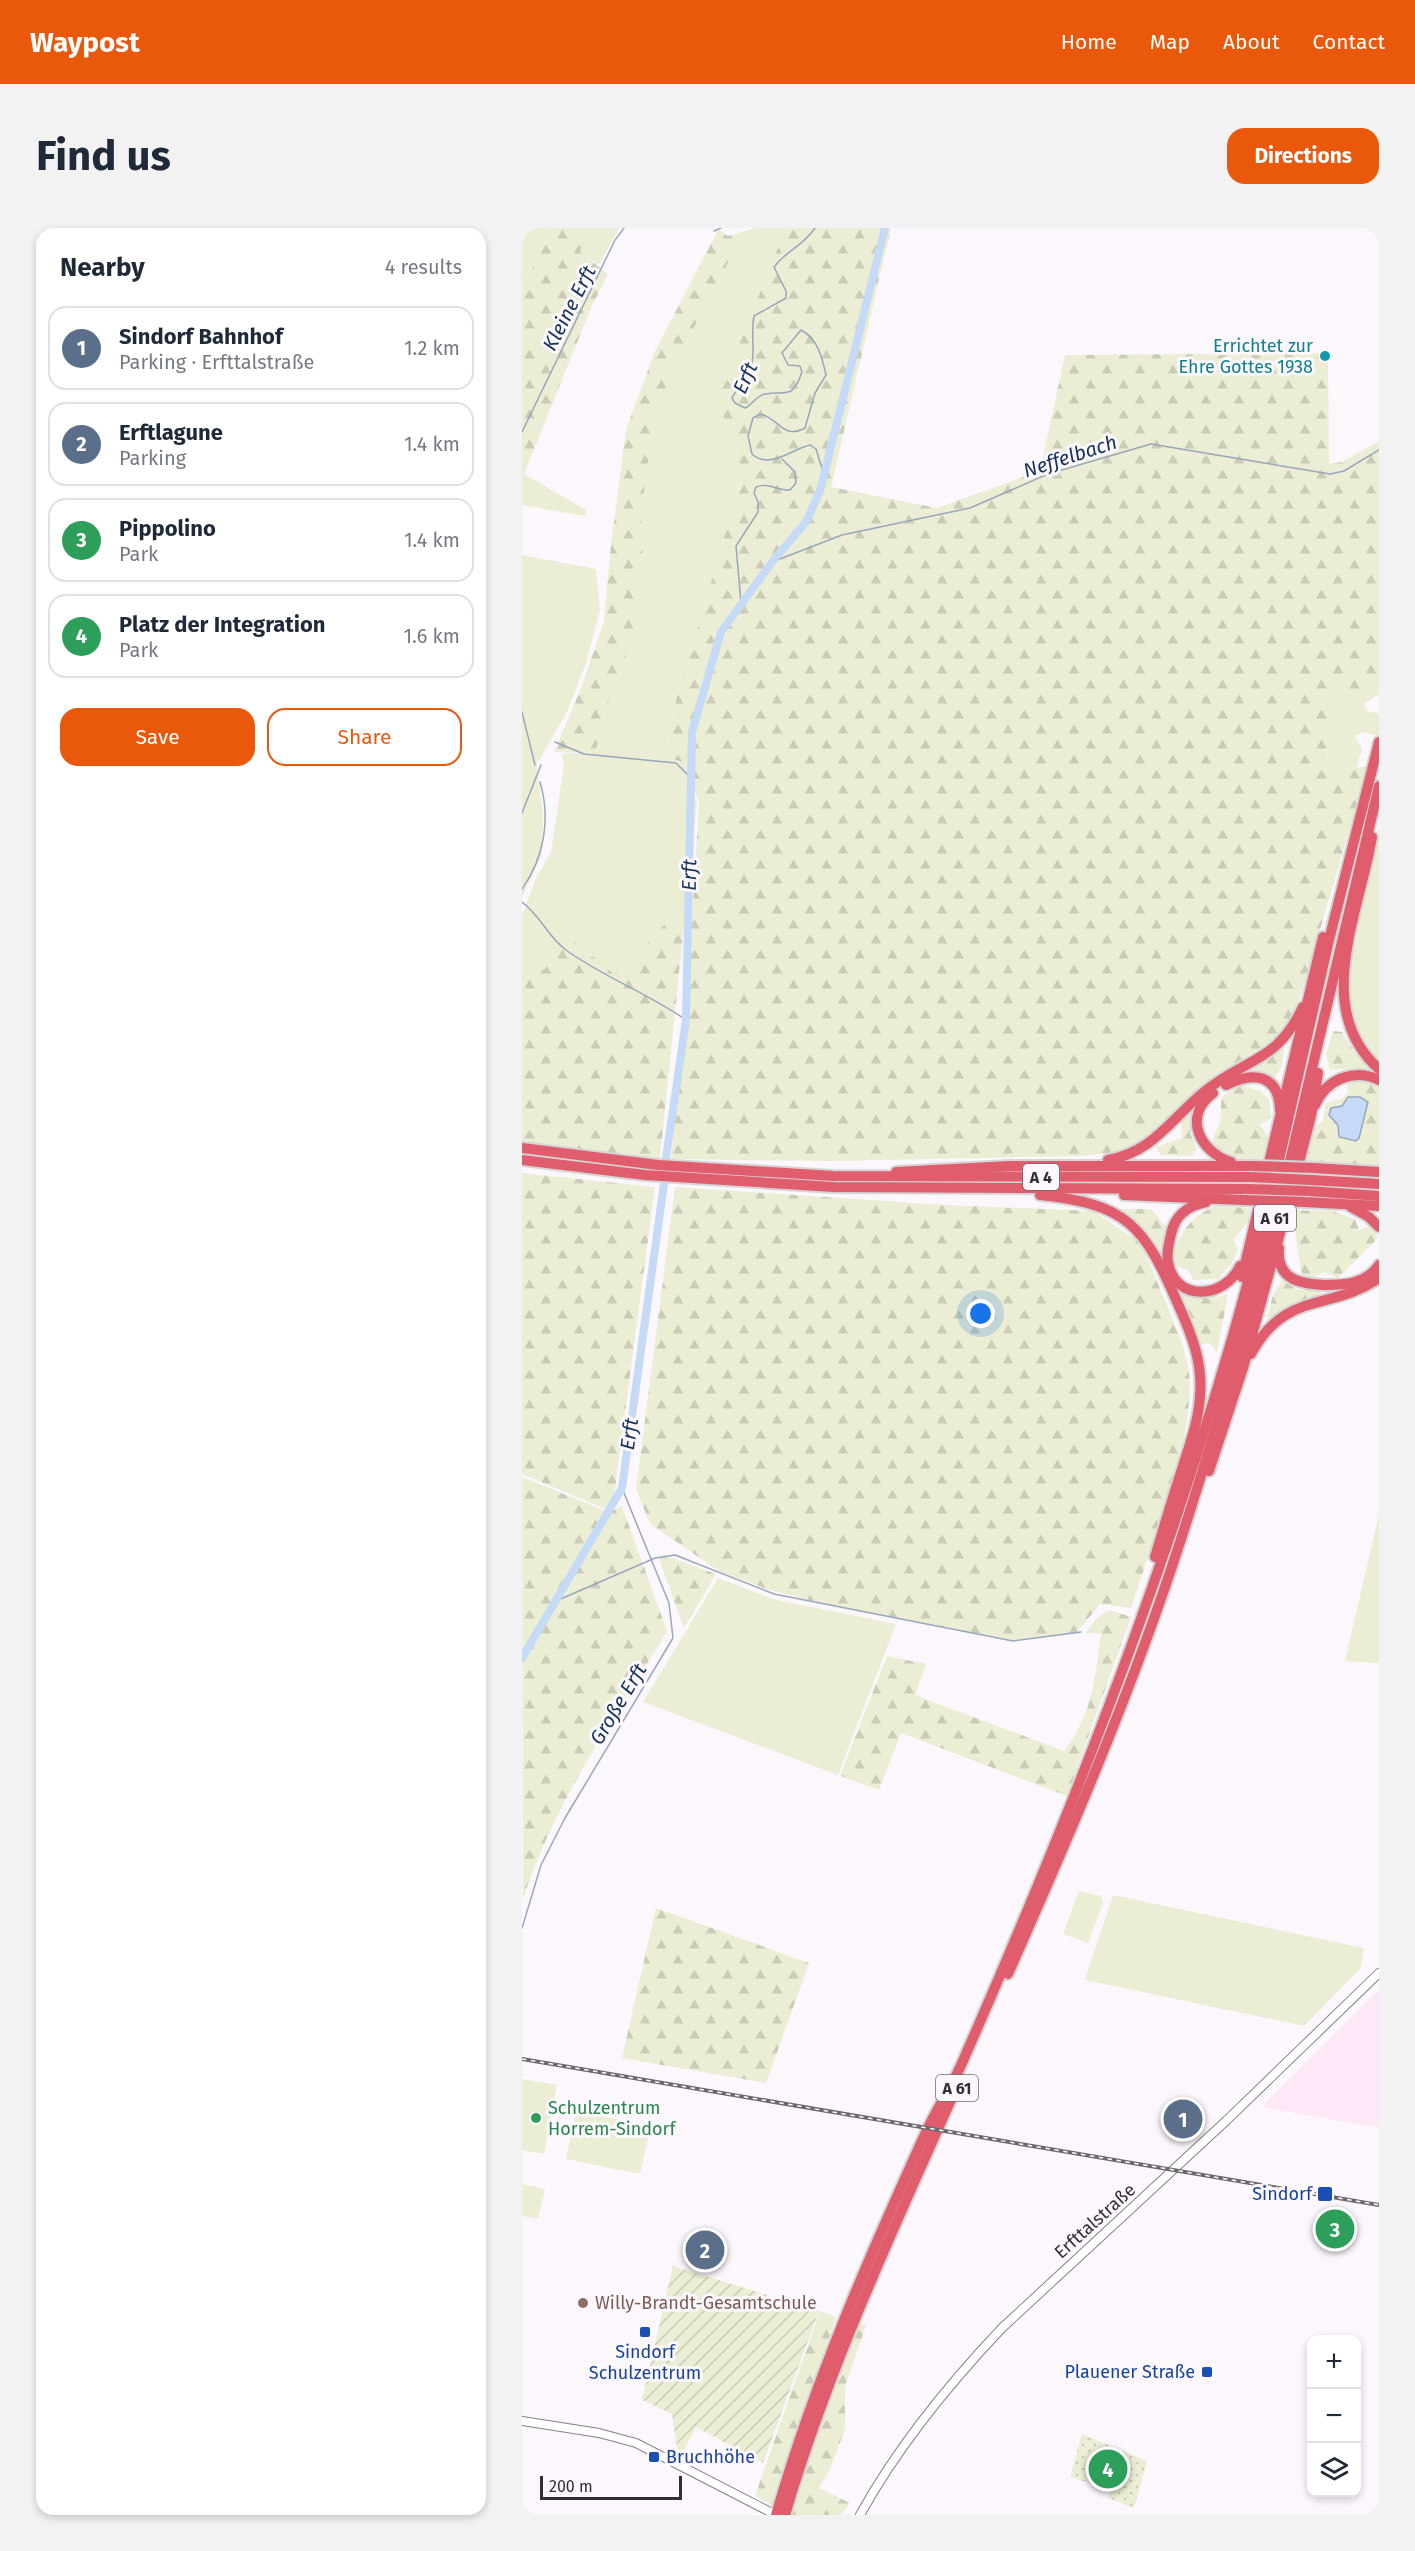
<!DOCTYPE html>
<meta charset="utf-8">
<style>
:root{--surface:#fff;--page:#f2f2f3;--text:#1f2937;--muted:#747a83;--line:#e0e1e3;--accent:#ea580c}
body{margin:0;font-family:"Fira Sans",sans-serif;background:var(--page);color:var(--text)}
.controls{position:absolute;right:18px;bottom:18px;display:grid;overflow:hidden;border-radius:12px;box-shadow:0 3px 9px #0003}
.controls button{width:54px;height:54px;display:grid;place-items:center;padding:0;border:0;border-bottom:2px solid var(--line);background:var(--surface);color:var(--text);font:30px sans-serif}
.scale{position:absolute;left:18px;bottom:15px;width:142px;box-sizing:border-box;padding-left:6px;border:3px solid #312f31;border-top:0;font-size:16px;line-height:21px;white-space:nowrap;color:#312f31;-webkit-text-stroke:4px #fcf7fd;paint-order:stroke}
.you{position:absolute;left:459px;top:1086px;width:21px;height:21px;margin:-15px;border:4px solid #fff;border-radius:50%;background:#1a73e8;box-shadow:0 0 0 9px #1a73e833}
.badge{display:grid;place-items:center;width:39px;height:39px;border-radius:50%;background:var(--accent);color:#fff;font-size:20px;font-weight:700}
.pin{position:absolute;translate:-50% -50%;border:3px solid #fff;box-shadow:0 2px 6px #0006}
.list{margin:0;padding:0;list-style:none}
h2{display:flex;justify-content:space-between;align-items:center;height:78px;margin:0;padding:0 24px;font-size:26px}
h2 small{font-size:20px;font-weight:400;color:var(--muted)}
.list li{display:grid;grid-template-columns:39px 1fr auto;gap:18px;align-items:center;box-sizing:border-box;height:84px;margin:0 12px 12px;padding:0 12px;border:2px solid var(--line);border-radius:18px}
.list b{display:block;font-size:22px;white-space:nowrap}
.list p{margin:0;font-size:20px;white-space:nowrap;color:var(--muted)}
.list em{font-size:20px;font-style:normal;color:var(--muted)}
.actions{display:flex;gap:12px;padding:18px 24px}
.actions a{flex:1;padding:14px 0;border:2px solid var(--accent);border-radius:18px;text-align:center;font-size:21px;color:var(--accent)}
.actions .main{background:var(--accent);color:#fff}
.icon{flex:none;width:33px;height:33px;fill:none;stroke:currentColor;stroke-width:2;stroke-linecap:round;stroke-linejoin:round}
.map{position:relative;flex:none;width:857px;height:2287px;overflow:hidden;border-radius:18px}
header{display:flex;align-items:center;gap:36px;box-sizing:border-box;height:84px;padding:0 30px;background:var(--accent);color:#fff}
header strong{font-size:28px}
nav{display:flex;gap:33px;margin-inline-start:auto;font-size:21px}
.intro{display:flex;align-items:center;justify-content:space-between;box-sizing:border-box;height:144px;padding:0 36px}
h1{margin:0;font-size:42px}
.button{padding:15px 27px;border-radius:18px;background:var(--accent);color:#fff;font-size:21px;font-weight:700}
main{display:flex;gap:36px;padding:0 36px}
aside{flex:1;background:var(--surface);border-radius:18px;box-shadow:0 3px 9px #0003}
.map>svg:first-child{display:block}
.commercial{fill:#fde8f7}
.grass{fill:#ebeed4}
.forest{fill:url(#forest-firs)}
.park{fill:url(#park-dots)}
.garden{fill:url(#garden-furrows)}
.water{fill:#c4daf7;stroke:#98a7bc;stroke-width:1.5}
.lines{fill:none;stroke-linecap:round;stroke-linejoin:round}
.stream{stroke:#98a7bc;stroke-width:1.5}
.river{stroke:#c4daf7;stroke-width:8}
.secondary-casing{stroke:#858186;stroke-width:10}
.motorway-casing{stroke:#d6d5d6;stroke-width:14}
.secondary{stroke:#fff;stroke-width:8}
.motorway{stroke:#e05d6d;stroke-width:10}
.rail-casing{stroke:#6b686b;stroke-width:4}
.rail{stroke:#fcf7fd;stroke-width:1.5;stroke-dasharray:4.5;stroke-linecap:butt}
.motorway-bridge-casing{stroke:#d6d5d6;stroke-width:14;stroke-linecap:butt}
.motorway-bridge{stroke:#e05d6d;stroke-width:10}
.culture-dot{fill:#0f9aa8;stroke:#fcf7fd;stroke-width:2}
.leisure-dot{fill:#2e9e5b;stroke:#fcf7fd;stroke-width:2}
.transit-dot{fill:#1a4fb4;stroke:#fcf7fd;stroke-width:2}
.education-dot{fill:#8d6e63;stroke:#fcf7fd;stroke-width:2}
.labels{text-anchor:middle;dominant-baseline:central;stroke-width:6;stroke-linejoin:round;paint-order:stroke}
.shield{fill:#fcf7fd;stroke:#6e6b6e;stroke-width:1.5}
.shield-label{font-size:16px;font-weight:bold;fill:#312f31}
.culture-label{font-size:18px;fill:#0d838f;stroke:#fcf7fd;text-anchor:end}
.leisure-label{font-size:18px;fill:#27864d;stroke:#fcf7fd;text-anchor:start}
.transit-label{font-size:18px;fill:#164399;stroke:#fcf7fd;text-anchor:end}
.street-label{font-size:18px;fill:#312f31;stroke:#fcf7fd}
.education-label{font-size:18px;fill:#785e54;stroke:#fcf7fd;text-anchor:start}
.water-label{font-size:20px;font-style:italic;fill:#143258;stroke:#fcf7fd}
</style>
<header>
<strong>Waypost</strong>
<nav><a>Home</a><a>Map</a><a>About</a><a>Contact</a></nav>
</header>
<div class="intro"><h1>Find us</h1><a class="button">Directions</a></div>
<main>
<aside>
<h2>Nearby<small>4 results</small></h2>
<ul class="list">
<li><span class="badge" style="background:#5c6f8a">1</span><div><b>Sindorf Bahnhof</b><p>Parking · Erfttalstraße</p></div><em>1.2 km</em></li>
<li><span class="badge" style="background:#5c6f8a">2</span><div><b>Erftlagune</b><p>Parking</p></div><em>1.4 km</em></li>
<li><span class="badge" style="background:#2e9e5b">3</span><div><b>Pippolino</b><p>Park</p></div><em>1.4 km</em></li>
<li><span class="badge" style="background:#2e9e5b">4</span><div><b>Platz der Integration</b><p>Park</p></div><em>1.6 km</em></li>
</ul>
<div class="actions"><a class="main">Save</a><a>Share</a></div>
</aside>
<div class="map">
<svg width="857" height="2287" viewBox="0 0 857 2287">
<defs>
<pattern id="forest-firs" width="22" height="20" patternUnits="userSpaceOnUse" patternTransform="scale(1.5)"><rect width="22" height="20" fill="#ebeed4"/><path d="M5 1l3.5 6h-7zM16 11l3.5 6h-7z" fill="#caccb6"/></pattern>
<pattern id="park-dots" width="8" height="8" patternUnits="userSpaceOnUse" patternTransform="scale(1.5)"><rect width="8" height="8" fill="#ebeed4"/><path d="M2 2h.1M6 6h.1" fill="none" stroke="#caccb6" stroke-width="1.8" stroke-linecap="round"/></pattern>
<pattern id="garden-furrows" width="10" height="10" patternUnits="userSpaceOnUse" patternTransform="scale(1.5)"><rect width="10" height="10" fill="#ebeed4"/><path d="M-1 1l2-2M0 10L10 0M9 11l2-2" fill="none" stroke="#caccb6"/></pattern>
</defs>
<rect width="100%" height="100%" fill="#fcf7fd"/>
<polygon class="commercial" points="857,1761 857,1900 740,1879"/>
<g class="grass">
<polygon points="0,0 30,0 0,61"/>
<polygon points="68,0 97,0 77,37 57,24"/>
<polygon points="233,0 264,0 195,171 221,245 177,395 163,431 142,528 162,534 175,575 163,687 150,688 117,725 92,746 23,741 0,747 0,688 14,650 29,624 42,537 39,526 73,524 87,472 109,413 121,332 119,285 132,192 151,139 201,45 220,4"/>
<polygon points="0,245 64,282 63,288 0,277"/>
<polygon points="0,327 74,341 78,382 64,435 45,484 16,534 14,528 21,587 20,626 0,669"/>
<polygon points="857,455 857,466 842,476 846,483 857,486 857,508 840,504 833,508 840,521 834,540 804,546 811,457 847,464"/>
<polygon points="857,598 857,838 834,810 823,761"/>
<polygon points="857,1286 857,1435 823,1433"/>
<polygon points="196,1350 251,1371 374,1396 316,1547 121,1474"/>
<polygon points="557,1663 579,1668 581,1675 566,1715 541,1706"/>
<polygon points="591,1667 842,1720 838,1741 782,1798 563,1752"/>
<polygon points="0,1851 35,1857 22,1926 0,1922"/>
<polygon points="54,1883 129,1898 118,1946 44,1931"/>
<polygon points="0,1956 23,1961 16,1991 0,1988"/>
</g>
<g class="forest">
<polygon points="30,0 68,0 58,24 86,46 69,80 2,246 0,245 0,61"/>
<polygon points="264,0 369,0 309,259 415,280 518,243 543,127 806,125 807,236 820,234 857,213 857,455 847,464 811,458 804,545 846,538 775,780 765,797 750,813 695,846 622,915 601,923 560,928 308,933 149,931 164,792 177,575 162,534 142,529 163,431 177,395 221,245 195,171"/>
<polygon points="196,2 206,8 220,4 201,45 151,139 132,192 119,285 121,332 109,413 87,472 73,525 32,524 60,458 82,393 89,316 104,202 133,123"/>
<polygon points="163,687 138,930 0,916 0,747 23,741 43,706 92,746 117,725 150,688"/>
<polygon points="811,803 820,804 832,824 850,841 849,844 832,840 808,842 804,826"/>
<polygon points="762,818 760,838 752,851 730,841"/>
<polygon points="825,853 857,856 857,937 782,934 790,902 801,892 804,875 821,870 826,864"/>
<path d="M720,858L737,862L747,871L749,890L738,897L747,910L743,932L716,931L691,917C691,906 695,904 698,894C703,872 689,870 720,858Z"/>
<polygon points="670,882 668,905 675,921 669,928 639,927 634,919 660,910 659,895"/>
<polygon points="0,945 133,959 92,1268 86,1282 0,1246"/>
<path d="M153,959L424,977L571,983L613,1011L624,1026C636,1059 657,1100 665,1133C680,1195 629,1317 609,1380L578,1376L555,1404L491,1412L324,1381L247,1362L197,1343L128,1296L114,1261Z"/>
<path d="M693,978L728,980L727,993L711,1012L716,1021L710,1035L696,1051L671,1052L666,1042L654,1038L650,1027C661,1002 667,990 693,978Z"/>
<polygon points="598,981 629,981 645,1000 641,1023 638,1024 624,1003"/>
<polygon points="770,982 810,983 833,991 837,1002 850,997 856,1010 816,1050 803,1044 786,1052 779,1044"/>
<polygon points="760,1052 776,1062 798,1062 799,1067 768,1079 749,1091 745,1090 751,1067"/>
<path d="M660,1063C677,1072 689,1072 706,1066L695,1125L688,1115L679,1116L657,1065Z"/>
<path d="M0,1249L86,1284L100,1278L145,1403C93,1490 32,1574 1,1671Z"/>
<polygon points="148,1329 194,1346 162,1400 139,1337 138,1330"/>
<path d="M588,1382L609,1389L545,1568L379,1505L357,1562L318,1548L365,1428L404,1436L393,1467L542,1523C571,1485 573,1451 579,1406L563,1405L574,1391Z"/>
<polygon points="134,1680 287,1735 244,1855 100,1830"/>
<polygon points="298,2083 314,2089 250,2277 233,2268"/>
<polygon points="336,2095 344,2098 323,2158 323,2201 308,2241 297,2260 328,2275 319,2287 270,2287 285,2233"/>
</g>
<polygon class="park" points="560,2206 625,2233 612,2280 586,2270 588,2261 548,2249"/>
<polygon class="garden" points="151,2038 297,2083 241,2235 174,2199 157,2232 150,2186 120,2172"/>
<polygon class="water" points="826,869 838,869 846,874 837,910 834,913 817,909 816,897 807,887 809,880 820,878"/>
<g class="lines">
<g class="stream">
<path d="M293,0C280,19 265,22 252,39L264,63V70L232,88C228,108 235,126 227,146C224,156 214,160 210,170L213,175L223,180C231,177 233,168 243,166C264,162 270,173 280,144L278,138L266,137L260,125L279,102C296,111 300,129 304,147L293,165L283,200C261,212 257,190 238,186L231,190L226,208L230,226C248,242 270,221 288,217L294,221L302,247"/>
<polyline points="192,3 199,0"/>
<polyline points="0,204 93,12 102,0"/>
<polyline points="250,334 320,307 448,280 526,246 629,216 808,246 822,243 857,222"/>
<path d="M219,375L214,318L236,284V274L232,265L234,259C246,254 256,263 268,262L274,255L273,244L260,231"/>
<polyline points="0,484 13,537"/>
<polyline points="33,514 62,526 154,535 169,550"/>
<polyline points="0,585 19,537"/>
<path d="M0,661C22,630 29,591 18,554"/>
<path d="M0,674C18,687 26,709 44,722C81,749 126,765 164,792"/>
<polyline points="34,1373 133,1330 153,1327 252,1366 491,1413 559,1404"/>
<polyline points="0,1700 19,1637 43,1590 151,1410 147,1375 100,1260"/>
</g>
<g class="river">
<polyline points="144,930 164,792 170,504 199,404 250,334 284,294 298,263 363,0"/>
<polyline points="0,1430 100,1260 142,956"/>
</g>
<defs>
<g id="secondary">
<polyline points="0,2193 77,2205 114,2215 254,2287"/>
<path d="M338,2287C376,2218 426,2157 480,2100L705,1892L857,1745"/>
</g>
<g id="motorway">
<path d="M850,609C838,683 789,781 857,841"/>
<path d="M704,857C731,843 757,846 758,882"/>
<path d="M691,865C660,889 678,924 709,934"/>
<path d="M793,877C804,851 832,840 857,852"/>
<polyline points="0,920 136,937 311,948 728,949"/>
<polyline points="0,932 123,947 311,959 725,961"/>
<path d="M586,932C631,924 649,891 682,864C724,829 754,836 781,779"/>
<polyline points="792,940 857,944"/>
<polyline points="374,944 488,938 731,938"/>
<polyline points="754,945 807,712 857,514"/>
<polyline points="765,946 857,558"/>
<polyline points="774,946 789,888 796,845"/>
<polyline points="744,947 801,709"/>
<polyline points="789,952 857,956"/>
<polyline points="786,963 857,968"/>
<path d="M518,967C605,976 622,997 656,1076C669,1105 681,1134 678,1167C677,1192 668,1215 661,1238C651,1268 642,1299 633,1329"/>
<polyline points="602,967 722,972"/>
<path d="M684,974C665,978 653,987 649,1006C647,1016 644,1025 646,1034C653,1075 703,1071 718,1038"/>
<polyline points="783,974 857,978"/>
<polyline points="829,979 847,989 857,999"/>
<path d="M757,1020C754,1051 777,1056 803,1057C824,1057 844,1056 857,1037"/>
<polyline points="720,1049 740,965"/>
<path d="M729,1126C764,1061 808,1084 857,1050"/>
<polyline points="687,1243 721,1140 769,965"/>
<path d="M486,1746C549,1604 611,1460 659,1311C696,1197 728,1082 759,966"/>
<path d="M254,2287C292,2154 347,2029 404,1904C415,1880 430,1859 440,1835C564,1554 675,1264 749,966"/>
<path d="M263,2287C307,2137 373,1998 436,1856"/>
</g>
</defs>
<use href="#secondary" class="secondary-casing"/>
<use href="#motorway" class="motorway-casing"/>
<use href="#secondary" class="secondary"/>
<use href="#motorway" class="motorway"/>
<defs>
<polyline id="rail" points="0,1831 857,1977"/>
</defs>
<use href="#rail" class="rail-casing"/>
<use href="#rail" class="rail"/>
<defs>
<g id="motorway-bridge">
<polyline points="731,938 792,940"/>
<polyline points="728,949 789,952"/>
<polyline points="725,961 786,963"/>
<polyline points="722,972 783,974"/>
</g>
</defs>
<use href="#motorway-bridge" class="motorway-bridge-casing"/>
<use href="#motorway-bridge" class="motorway-bridge"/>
</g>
<circle class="culture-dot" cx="803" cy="128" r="6"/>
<circle class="leisure-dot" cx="14" cy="1890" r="6"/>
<g class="transit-dot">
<rect x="795" y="1958" width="16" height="16" rx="3"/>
<rect x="117" y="2098" width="12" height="12" rx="3"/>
<rect x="679" y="2138" width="12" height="12" rx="3"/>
<rect x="126" y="2223" width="12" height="12" rx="3"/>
</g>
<circle class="education-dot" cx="61" cy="2075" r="6"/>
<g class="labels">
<g class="shield">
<rect x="501" y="936" width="36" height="26" rx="4.5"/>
<rect x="732" y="977" width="42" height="26" rx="4.5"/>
<rect x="414" y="1847" width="42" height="26" rx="4.5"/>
</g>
<g class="shield-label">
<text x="519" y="949">A 4</text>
<text x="753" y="990">A 61</text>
<text x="435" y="1860">A 61</text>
</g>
<g class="culture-label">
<text x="791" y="118">Errichtet zur<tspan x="791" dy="21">Ehre Gottes 1938</tspan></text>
</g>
<g class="leisure-label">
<text x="26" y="1880">Schulzentrum<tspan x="26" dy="21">Horrem-Sindorf</tspan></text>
</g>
<g class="transit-label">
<text x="790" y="1966">Sindorf</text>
<text x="123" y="2124" text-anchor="middle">Sindorf<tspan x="123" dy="21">Schulzentrum</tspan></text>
<text x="673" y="2144">Plauener Straße</text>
<text x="144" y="2229" text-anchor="start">Bruchhöhe</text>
</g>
<g class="street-label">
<text transform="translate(573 1993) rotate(-42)">Erfttalstraße</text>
</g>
<g class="education-label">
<text x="73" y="2075">Willy-Brandt-Gesamtschule</text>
</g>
<g class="water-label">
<text transform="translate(47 80) rotate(-63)">Kleine Erft</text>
<text transform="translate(223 150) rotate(-66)">Erft</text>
<text transform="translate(548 228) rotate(-18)">Neffelbach</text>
<text transform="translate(167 647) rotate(-89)">Erft</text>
<text transform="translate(107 1206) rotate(-82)">Erft</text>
<text transform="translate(96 1476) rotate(-59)">Große Erft</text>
</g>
</g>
</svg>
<div class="controls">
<button>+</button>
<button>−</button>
<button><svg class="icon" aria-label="layers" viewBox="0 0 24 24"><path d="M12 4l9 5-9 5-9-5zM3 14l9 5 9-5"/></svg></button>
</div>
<div class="scale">200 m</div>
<div class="you"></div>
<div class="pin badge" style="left:661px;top:1891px;background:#5c6f8a">1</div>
<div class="pin badge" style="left:183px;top:2022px;background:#5c6f8a">2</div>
<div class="pin badge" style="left:813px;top:2001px;background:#2e9e5b">3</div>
<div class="pin badge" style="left:586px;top:2241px;background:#2e9e5b">4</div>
</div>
</main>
